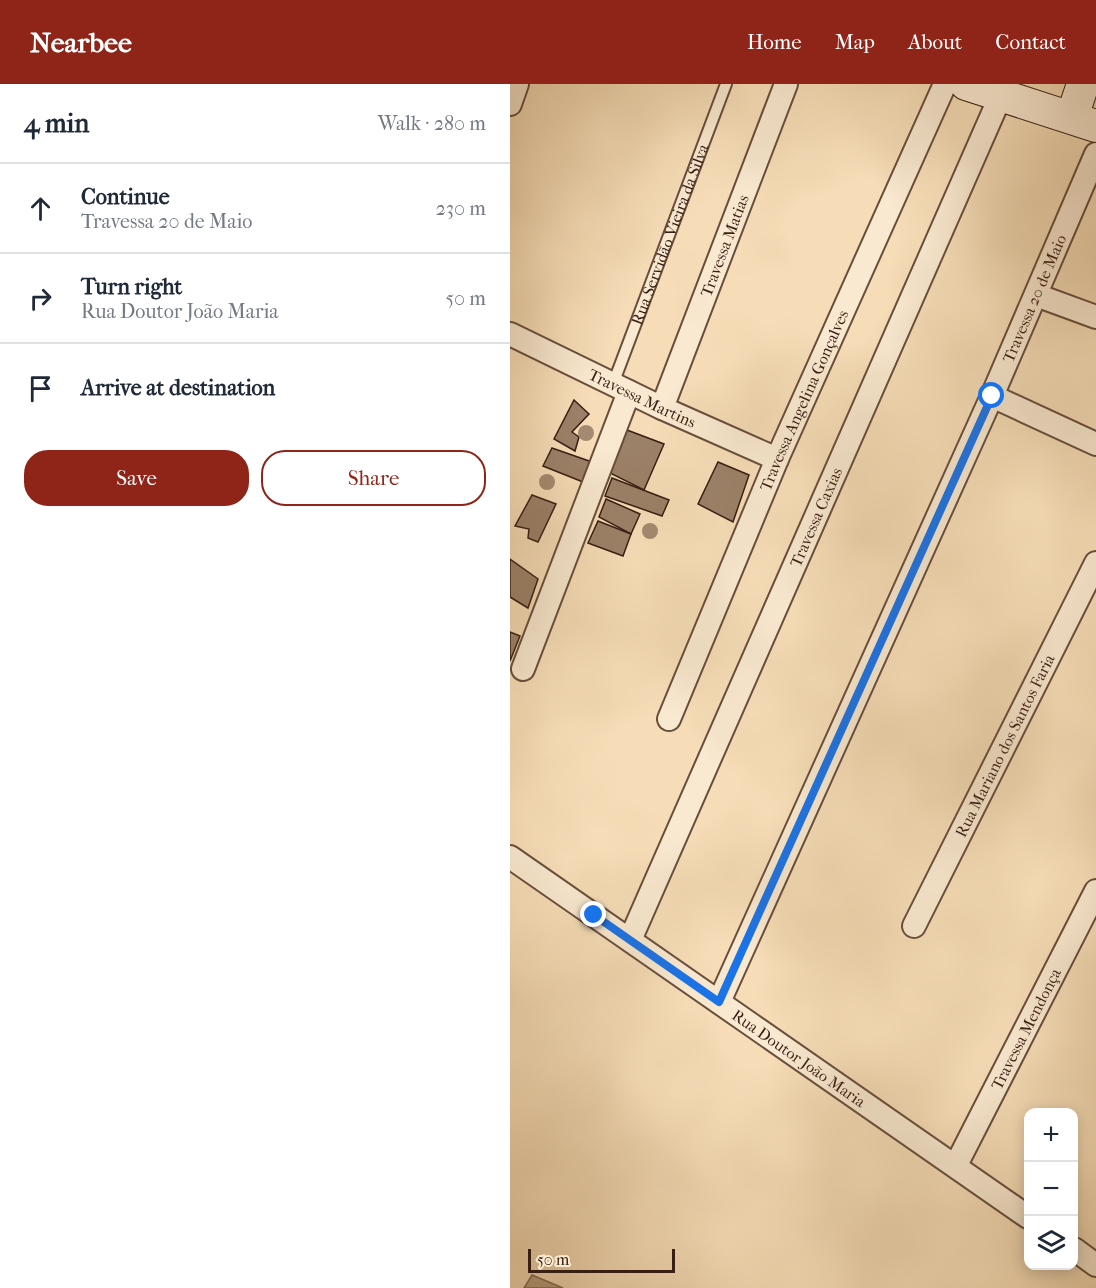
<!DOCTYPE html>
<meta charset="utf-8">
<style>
:root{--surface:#fff;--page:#f2f2f3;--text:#1f2937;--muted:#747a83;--line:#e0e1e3;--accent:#8f2418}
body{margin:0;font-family:"IM FELL French Canon",serif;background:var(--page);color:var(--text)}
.controls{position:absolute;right:18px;bottom:18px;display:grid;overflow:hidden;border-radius:12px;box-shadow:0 3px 15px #0003}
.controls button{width:54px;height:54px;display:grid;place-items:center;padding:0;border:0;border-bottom:2px solid var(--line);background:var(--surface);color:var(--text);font:30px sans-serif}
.scale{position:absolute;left:18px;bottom:15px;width:147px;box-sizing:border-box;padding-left:6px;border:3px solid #381e13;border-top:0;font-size:16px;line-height:21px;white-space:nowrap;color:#381e13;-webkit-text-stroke:4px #f9e9d0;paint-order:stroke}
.stop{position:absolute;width:18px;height:18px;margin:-14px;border:4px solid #1a73e8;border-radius:50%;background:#fff}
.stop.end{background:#1a73e8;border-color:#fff;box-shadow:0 2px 6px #0008}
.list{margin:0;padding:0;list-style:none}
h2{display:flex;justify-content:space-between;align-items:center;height:78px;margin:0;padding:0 24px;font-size:26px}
h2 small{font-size:20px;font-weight:400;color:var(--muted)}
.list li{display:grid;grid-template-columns:39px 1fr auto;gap:18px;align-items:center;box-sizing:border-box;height:90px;padding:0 24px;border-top:2px solid var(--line)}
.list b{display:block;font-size:22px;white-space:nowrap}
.list p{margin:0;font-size:20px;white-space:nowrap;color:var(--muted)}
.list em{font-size:20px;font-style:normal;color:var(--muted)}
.actions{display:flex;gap:12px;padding:18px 24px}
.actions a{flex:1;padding:14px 0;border:2px solid var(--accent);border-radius:24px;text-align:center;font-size:21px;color:var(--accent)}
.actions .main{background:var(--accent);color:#fff}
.icon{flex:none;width:33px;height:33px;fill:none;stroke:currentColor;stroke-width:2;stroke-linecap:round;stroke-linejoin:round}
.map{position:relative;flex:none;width:586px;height:1204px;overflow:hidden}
header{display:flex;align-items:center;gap:36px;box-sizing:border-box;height:84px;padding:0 30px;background:var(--accent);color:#fff}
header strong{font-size:28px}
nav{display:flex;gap:33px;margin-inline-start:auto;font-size:21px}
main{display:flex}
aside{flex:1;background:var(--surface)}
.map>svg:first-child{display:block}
.water{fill:#b59c7f;stroke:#836a54;stroke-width:1.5}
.building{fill:#9b8168;stroke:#381e13;stroke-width:1.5}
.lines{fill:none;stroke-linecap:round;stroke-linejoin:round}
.lane-casing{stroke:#684e3c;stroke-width:14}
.street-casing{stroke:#684e3c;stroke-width:26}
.secondary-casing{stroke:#381e13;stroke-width:34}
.lane{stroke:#f9e9d0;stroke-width:10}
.street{stroke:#f9e9d0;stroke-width:22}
.secondary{stroke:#f9e9d0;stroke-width:32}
.tree{fill:#a48a70}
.route{stroke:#1a73e8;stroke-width:8}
.labels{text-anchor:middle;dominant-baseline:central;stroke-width:6;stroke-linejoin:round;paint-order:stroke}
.street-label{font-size:16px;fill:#381e13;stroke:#f9e9d0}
</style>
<header>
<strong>Nearbee</strong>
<nav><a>Home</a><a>Map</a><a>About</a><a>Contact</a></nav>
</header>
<main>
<aside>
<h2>4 min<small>Walk · 280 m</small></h2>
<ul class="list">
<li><svg class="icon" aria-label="ahead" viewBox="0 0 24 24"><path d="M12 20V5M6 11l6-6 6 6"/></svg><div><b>Continue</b><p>Travessa 20 de Maio</p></div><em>230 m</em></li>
<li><svg class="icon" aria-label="right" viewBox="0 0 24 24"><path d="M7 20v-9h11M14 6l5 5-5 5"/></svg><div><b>Turn right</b><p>Rua Doutor João Maria</p></div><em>50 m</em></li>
<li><svg class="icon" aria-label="arrive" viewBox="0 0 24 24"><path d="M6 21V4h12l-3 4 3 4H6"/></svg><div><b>Arrive at destination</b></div></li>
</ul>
<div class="actions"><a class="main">Save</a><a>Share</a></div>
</aside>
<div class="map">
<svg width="586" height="1204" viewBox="0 0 586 1204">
<rect width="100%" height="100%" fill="#f6ddb7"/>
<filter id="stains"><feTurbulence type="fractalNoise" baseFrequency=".00333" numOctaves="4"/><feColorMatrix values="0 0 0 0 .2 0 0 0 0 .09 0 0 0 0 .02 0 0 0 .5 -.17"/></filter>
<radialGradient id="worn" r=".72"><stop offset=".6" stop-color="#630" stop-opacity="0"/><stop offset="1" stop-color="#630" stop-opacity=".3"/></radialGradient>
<polygon class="water" points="22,1191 53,1204 14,1204"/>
<g class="building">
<polygon points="64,316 79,330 62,348 69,353 65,367 44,355"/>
<polygon points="117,346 154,360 134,406 100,389"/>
<polygon points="42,364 82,378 73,398 33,382"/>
<polygon points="208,378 239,391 223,438 188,420"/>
<polygon points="102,394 159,416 152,432 95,412"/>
<polygon points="22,411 46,420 28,458 18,454 19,445 5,442"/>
<polygon points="96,415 130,430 121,450 89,433"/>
<polygon points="88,437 121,450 113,472 78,459"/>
<polygon points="0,475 28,495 18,524 0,513"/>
<polygon points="0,548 10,552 0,577"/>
</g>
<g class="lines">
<defs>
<g id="lane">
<path id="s1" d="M103,300L216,0"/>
</g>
<g id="street">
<polyline points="0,20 7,0"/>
<polyline points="526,211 586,233"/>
<path id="s2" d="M0,250L152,324L267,375"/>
<polyline points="482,312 586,360"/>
<path id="s3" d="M152,324L276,0"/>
<polyline points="13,585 119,308"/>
<path id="s4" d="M159,635L267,375L435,0"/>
<path id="s5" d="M0,773L518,1133"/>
<path id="s6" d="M404,842L586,479"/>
<path id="s7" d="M120,856L491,11"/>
<path id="s8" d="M209,918L482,312L586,70"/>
<path id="s9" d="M446,1081L586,807"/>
<polyline points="564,1165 586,1181"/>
</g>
<g id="secondary">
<polyline points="456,0 586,42"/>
<polyline points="562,33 573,0"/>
</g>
</defs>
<use href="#lane" class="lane-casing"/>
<use href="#street" class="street-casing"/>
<use href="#secondary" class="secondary-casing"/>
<use href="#lane" class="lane"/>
<use href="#street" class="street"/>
<use href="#secondary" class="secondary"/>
</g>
<g class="tree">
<circle cx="76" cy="349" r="8"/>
<circle cx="37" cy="398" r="8"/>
<circle cx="140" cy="447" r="8"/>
</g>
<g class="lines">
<polyline class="route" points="84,831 209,918 482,312"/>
</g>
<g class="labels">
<g class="street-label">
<text stroke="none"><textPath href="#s1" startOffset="160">Rua Servidão Vieira da Silva</textPath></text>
<text stroke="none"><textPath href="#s3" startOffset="174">Travessa Matias</textPath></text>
<text stroke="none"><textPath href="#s8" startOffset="771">Travessa 20 de Maio</textPath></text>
<text stroke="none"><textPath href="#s2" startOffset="147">Travessa Martins</textPath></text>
<text stroke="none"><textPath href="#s4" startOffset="346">Travessa Angelina Gonçalves</textPath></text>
<text stroke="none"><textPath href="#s7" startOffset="462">Travessa Caxias</textPath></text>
<text stroke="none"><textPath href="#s6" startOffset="202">Rua Mariano dos Santos Faria</textPath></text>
<text stroke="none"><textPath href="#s9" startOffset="153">Travessa Mendonça</textPath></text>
<text stroke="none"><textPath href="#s5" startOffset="352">Rua Doutor João Maria</textPath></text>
</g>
</g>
<rect width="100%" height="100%" filter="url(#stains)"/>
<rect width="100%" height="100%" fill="url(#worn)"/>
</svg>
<div class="controls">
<button>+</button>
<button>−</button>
<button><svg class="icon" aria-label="layers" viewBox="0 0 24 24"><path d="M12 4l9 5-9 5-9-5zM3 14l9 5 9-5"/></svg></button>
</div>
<div class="scale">50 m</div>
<div class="stop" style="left:482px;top:312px"></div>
<div class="stop end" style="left:84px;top:831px"></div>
</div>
</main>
